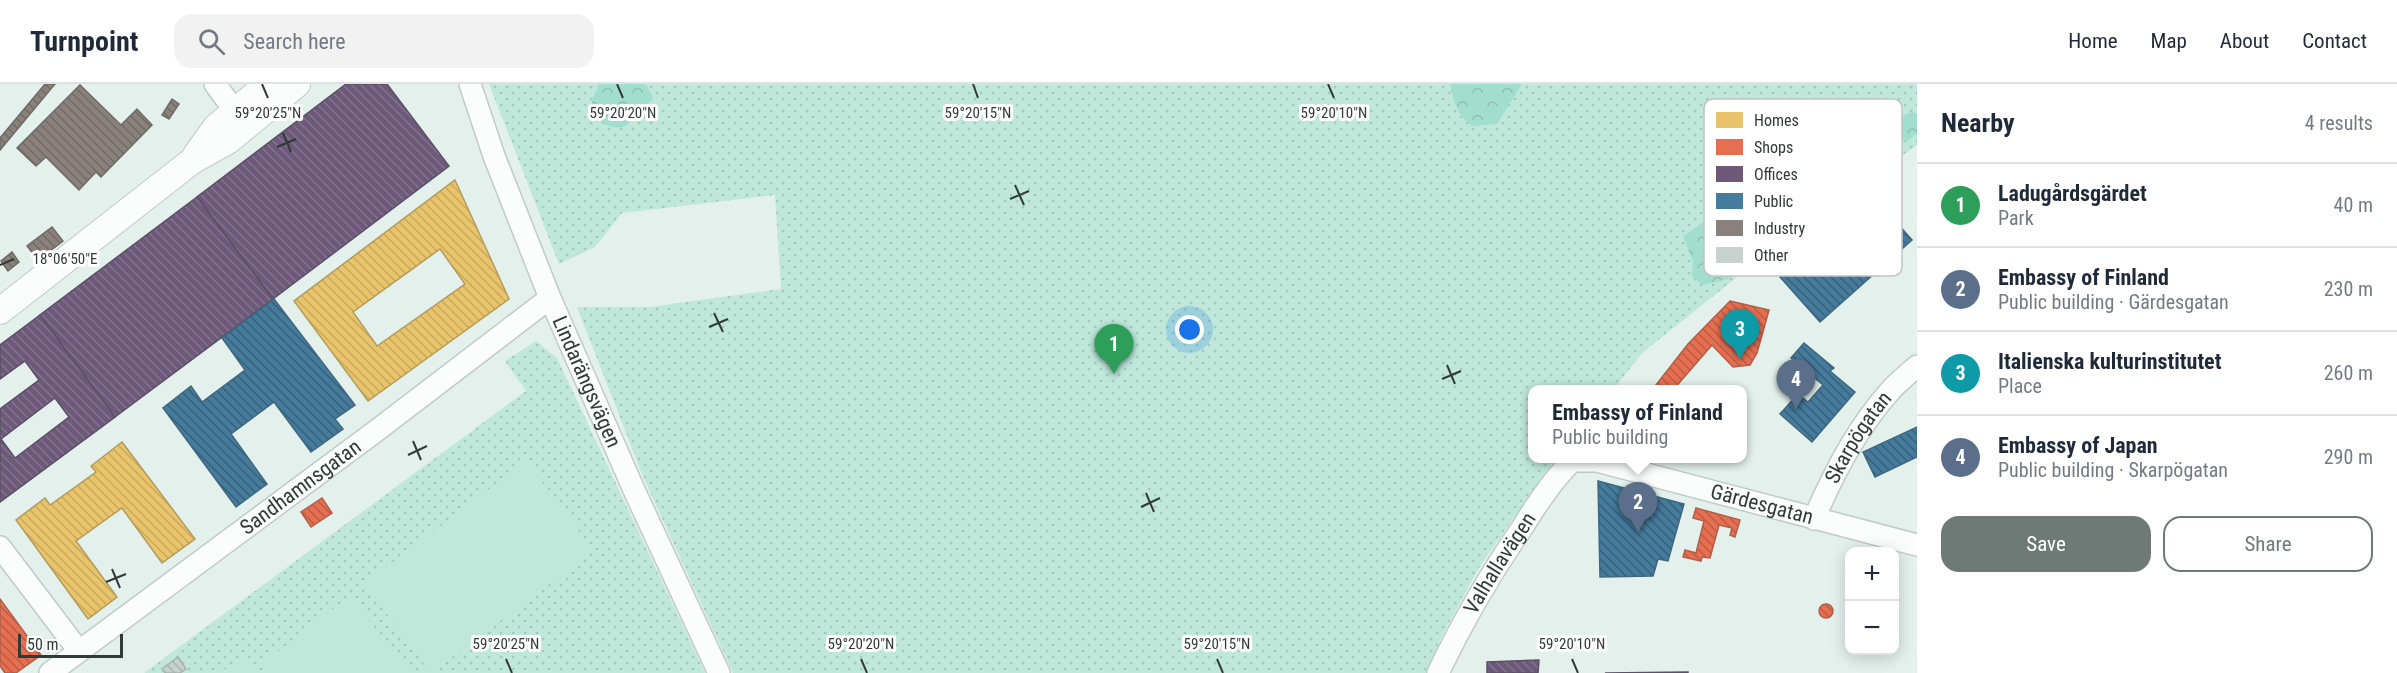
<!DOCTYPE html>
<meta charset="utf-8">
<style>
:root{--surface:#fff;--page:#f2f2f3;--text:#1f2937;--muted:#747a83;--line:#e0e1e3;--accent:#6f7a76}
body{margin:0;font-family:"Roboto Condensed",sans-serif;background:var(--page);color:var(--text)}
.controls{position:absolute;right:18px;bottom:18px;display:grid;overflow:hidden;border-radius:12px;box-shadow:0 3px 15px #0003}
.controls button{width:54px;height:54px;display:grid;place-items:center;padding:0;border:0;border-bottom:2px solid var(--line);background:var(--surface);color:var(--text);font:30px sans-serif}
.scale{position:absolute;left:18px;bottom:15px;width:105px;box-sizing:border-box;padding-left:6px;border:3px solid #313a37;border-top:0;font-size:16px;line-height:21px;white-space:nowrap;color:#313a37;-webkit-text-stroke:4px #fff;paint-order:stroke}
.you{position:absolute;left:1190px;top:246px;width:21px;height:21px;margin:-15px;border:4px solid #fff;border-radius:50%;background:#1a73e8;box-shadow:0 0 0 9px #1a73e833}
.badge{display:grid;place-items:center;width:39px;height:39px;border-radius:50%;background:var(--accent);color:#fff;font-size:20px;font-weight:700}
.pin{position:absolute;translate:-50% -50px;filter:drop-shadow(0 2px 3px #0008)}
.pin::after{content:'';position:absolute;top:32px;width:21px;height:18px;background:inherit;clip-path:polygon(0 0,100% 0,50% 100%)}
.popup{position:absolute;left:1528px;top:301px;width:219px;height:78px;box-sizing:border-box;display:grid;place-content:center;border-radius:12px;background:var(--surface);filter:drop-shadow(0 2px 4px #0005);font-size:20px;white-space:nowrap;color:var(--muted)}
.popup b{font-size:22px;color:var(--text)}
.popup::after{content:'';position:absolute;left:50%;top:100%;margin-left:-12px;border:12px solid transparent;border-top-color:var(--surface)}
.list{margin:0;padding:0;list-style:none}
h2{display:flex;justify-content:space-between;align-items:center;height:78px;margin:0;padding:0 24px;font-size:26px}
h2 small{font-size:20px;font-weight:400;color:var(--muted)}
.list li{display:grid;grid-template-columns:39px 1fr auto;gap:18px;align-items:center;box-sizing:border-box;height:84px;padding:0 24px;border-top:2px solid var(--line)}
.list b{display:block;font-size:22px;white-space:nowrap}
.list p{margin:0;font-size:20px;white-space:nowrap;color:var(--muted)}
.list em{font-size:20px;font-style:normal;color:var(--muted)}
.actions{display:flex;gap:12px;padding:18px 24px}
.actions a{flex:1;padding:14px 0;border:2px solid var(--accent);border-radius:18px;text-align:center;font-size:21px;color:var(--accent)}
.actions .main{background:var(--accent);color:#fff}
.icon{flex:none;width:33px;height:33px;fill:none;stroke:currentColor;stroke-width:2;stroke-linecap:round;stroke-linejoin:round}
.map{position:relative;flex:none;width:1917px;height:589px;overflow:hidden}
header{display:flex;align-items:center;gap:36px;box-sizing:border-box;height:84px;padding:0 30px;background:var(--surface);border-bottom:2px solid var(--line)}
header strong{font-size:28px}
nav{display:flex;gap:33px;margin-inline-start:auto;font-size:21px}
.search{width:420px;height:54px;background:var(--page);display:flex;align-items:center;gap:15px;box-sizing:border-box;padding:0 21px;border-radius:18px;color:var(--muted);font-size:22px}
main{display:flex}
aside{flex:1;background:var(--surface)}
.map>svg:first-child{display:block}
.grass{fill:url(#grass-dots)}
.forest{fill:url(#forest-crowns)}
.garden{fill:#bfe8db}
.homes{fill:url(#homes-back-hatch);stroke:#b29b5b;stroke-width:1.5;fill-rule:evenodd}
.shops{fill:url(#shops-back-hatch);stroke:#b05f49;stroke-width:1.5}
.offices{fill:url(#offices-back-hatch);stroke:#5b5066;stroke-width:1.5;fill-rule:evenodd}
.public{fill:url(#public-back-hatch);stroke:#3f687e;stroke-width:1.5}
.industry{fill:url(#industry-back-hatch);stroke:#6f6c67;stroke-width:1.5}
.building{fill:url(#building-back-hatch);stroke:#a9b3b0;stroke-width:1.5}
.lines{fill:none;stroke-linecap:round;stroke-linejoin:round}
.minor-casing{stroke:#c0cbc8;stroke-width:24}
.major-casing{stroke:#c0cbc8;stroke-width:28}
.minor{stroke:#fbfdfc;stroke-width:21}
.major{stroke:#fbfdfc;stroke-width:26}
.ticks{fill:none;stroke:#313a37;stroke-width:2}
.labels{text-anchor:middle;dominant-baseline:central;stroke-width:6;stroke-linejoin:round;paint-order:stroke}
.street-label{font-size:21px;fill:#313a37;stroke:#fff}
.key{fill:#fff;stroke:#c1c4c3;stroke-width:1.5}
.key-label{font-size:16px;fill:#313a37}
.ticks-label{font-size:15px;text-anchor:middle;fill:#313a37;stroke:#fff;stroke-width:6;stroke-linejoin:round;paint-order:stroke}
</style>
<header>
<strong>Turnpoint</strong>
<div class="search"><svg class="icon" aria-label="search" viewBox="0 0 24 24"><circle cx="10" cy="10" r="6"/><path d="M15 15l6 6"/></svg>Search here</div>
<nav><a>Home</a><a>Map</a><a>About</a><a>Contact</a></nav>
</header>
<main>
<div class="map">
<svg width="1917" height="589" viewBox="0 0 1917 589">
<defs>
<pattern id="grass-dots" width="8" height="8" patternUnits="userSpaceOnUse" patternTransform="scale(1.5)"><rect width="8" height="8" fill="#bfe8db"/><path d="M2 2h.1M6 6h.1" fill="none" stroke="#a5c8bd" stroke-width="1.8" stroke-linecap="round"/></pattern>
<pattern id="forest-crowns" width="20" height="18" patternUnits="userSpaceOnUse" patternTransform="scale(1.5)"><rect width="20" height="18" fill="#a2decd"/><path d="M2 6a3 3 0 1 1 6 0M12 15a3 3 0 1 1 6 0" fill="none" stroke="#8cbfb1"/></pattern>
<pattern id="homes-back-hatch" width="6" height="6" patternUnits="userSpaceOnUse" patternTransform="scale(1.5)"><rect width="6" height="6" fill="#e9c46a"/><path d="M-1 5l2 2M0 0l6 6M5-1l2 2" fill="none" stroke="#c8a95c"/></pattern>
<pattern id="shops-back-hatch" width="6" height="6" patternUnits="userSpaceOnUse" patternTransform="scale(1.5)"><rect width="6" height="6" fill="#e76f51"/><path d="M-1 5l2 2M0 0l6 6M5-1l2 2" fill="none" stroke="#bc5c44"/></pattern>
<pattern id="offices-back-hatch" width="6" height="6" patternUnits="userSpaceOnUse" patternTransform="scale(1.5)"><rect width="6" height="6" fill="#6d597a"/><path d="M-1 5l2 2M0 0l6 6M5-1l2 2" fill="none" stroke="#82748c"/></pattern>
<pattern id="public-back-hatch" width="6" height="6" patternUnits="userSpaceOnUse" patternTransform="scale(1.5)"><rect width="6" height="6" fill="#457b9d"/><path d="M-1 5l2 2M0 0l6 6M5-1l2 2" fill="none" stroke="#38607a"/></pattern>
<pattern id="industry-back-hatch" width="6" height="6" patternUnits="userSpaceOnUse" patternTransform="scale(1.5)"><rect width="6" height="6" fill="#8a817c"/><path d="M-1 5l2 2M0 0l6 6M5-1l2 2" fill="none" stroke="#716b66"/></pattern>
<pattern id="building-back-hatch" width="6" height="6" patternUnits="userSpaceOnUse" patternTransform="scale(1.5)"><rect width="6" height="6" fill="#c7d1ce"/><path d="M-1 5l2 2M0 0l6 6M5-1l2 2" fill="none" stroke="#abb4b2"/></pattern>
</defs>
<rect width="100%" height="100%" fill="#e3f0ec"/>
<g class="grass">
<polygon points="489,0 1917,0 1917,61 1796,146 1642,269 1614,305 1533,306 1533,374 1555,375 1480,482 1443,550 1426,589 733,589 644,395 577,223 650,223 781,205 775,111 622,129 595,163 559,180"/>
<polygon points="536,257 557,274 705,589 144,589 526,307 505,277"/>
</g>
<g class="forest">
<path d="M599,0H646L653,14L649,19L631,27L627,41C614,49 590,36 592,19C592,13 597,6 599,0Z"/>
<path d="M1450,0H1522L1497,40L1472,42C1457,31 1454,19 1450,0Z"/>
<path d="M1891,25L1901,32L1913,28L1917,30V49L1909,56L1883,60C1873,81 1865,98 1837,93L1829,83L1823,55L1878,26Z"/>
<polygon points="1802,68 1809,79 1788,112 1752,151 1749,176 1728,195 1702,201 1692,192 1693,178 1683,152 1727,122 1743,100 1788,69"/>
</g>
<g class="garden">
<polygon points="526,377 594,467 431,589 364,500"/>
<polygon points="350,512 410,589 270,589 263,579"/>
<polygon points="248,573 257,589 218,589"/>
</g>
<g class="homes">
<path d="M455,96L509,215L368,317L294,217ZM440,165L465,200L377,262L353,228Z"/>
<polygon points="122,358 195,455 162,479 122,424 76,457 117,513 88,535 16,436 45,414 50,421 96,388 91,382"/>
</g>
<g class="shops">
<polygon points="1730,217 1769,226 1757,269 1750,281 1733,283 1712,261 1673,306 1652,306 1688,260"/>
<polygon points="322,414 332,429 311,443 301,428"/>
<polygon points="1696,424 1740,436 1735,453 1730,451 1732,444 1719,441 1710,474 1702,473 1701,477 1683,473 1685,466 1696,469 1704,437 1693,434"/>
<polygon points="0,515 41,571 16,589 5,589 0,582"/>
<circle cx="1826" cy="527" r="7"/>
</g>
<g class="offices">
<polygon points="346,0 387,0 449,82 273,215 197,113"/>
<polygon points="197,113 273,215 115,333 40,231"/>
<path d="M40,231L115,333L0,418V325L39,296L25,277L0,295V261ZM55,314L69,333L15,374L1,355Z"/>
<polygon points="1539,576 1538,589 1487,589 1487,578"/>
<polygon points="1688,588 1688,589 1605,589"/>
</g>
<g class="public">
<polygon points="1872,111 1912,156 1820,238 1780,193"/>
<polygon points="274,215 355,321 335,335 343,345 311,368 274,318 231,350 267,400 236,423 163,324 191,302 202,318 245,286 222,254"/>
<polygon points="1804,259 1834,284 1830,287 1855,308 1812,358 1780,330 1798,310 1808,318 1823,301 1791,274"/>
<polygon points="1917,343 1917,373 1875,393 1863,368"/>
<polygon points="1598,397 1684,420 1668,477 1658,475 1653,492 1600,493"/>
</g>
<g class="industry">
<polygon points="45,0 55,0 0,66 0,54"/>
<polygon points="80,1 121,41 137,25 152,41 101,93 96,88 79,106 46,73 36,82 17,64"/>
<polygon points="172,15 179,20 169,35 162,31"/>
<polygon points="52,143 63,157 38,176 27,162"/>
<polygon points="12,168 19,178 8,187 1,177"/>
</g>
<polygon class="building" points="178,573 186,585 180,589 165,589 162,585"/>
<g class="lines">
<defs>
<g id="minor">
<polyline points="215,0 235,27"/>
<path id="s1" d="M470,0L494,72L550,214L634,406L719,589"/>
<path id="s2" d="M1814,435C1833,390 1857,344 1890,307C1898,298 1908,290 1917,282"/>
<polyline points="0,463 79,567"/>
<path id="s3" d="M50,589L376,347L550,214"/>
<path id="s4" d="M1438,589C1462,539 1490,490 1522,444C1537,420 1552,397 1572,377H1597L1917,461"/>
</g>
<g id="major">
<polyline points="196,71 216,43 268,0"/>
<polyline points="0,227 192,77 228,57 297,0"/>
</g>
</defs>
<use href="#minor" class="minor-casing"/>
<use href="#major" class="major-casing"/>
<use href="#minor" class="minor"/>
<use href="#major" class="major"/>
</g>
<path class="ticks" d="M262,0L268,14M617,0L623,14M973,0L978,14M1328,0L1334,14M283,49L291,68M277,63L296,55M1015,101L1024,121M1010,115L1029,107M0,181L14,175M714,229L723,248M709,243L728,235M1447,281L1455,300M1442,295L1461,287M413,357L421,376M408,371L427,362M1146,409L1154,428M1141,423L1160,414M112,485L120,504M106,498L126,490M506,575L512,589M861,575L867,589M1217,575L1223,589M1572,575L1578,589"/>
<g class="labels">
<g class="street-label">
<text stroke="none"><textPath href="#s1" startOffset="320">Lindarängsvägen</textPath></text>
<text stroke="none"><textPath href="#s2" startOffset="93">Skarpögatan</textPath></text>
<text stroke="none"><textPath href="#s3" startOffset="312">Sandhamnsgatan</textPath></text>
<text stroke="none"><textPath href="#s4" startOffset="447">Gärdesgatan</textPath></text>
<text stroke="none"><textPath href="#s4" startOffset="126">Valhallavägen</textPath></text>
</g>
</g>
<rect x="1704" y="15" width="198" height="177" rx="9" class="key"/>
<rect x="1716" y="28" width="27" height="16" fill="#e9c46a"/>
<rect x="1716" y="55" width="27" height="16" fill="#e76f51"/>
<rect x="1716" y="82" width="27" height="16" fill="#6d597a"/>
<rect x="1716" y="109" width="27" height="16" fill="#457b9d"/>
<rect x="1716" y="136" width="27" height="16" fill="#8a817c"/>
<rect x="1716" y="163" width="27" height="16" fill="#c7d1ce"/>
<g class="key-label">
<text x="1754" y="42">Homes</text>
<text x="1754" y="69">Shops</text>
<text x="1754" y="96">Offices</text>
<text x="1754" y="123">Public</text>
<text x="1754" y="150">Industry</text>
<text x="1754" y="177">Other</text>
</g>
<g class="ticks-label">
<text x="268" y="34">59°20'25"N</text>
<text x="623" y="34">59°20'20"N</text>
<text x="978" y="34">59°20'15"N</text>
<text x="1334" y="34">59°20'10"N</text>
<text x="65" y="180">18°06'50"E</text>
<text x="506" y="565">59°20'25"N</text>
<text x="861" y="565">59°20'20"N</text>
<text x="1217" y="565">59°20'15"N</text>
<text x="1572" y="565">59°20'10"N</text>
</g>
</svg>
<div class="controls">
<button>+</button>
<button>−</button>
</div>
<div class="scale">50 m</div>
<div class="you"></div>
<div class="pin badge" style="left:1114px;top:290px;background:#2e9e5b">1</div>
<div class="pin badge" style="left:1638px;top:448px;background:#5c6f8a">2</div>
<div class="popup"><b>Embassy of Finland</b>Public building</div>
<div class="pin badge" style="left:1740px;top:275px;background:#0f9aa8">3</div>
<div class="pin badge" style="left:1796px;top:325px;background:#5c6f8a">4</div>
</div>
<aside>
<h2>Nearby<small>4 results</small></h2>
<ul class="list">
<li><span class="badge" style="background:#2e9e5b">1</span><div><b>Ladugårdsgärdet</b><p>Park</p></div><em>40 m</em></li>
<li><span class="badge" style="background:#5c6f8a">2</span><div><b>Embassy of Finland</b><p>Public building · Gärdesgatan</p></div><em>230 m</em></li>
<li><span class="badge" style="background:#0f9aa8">3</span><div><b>Italienska kulturinstitutet</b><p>Place</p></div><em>260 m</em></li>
<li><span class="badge" style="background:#5c6f8a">4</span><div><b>Embassy of Japan</b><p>Public building · Skarpögatan</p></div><em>290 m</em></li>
</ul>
<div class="actions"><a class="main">Save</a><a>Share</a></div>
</aside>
</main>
